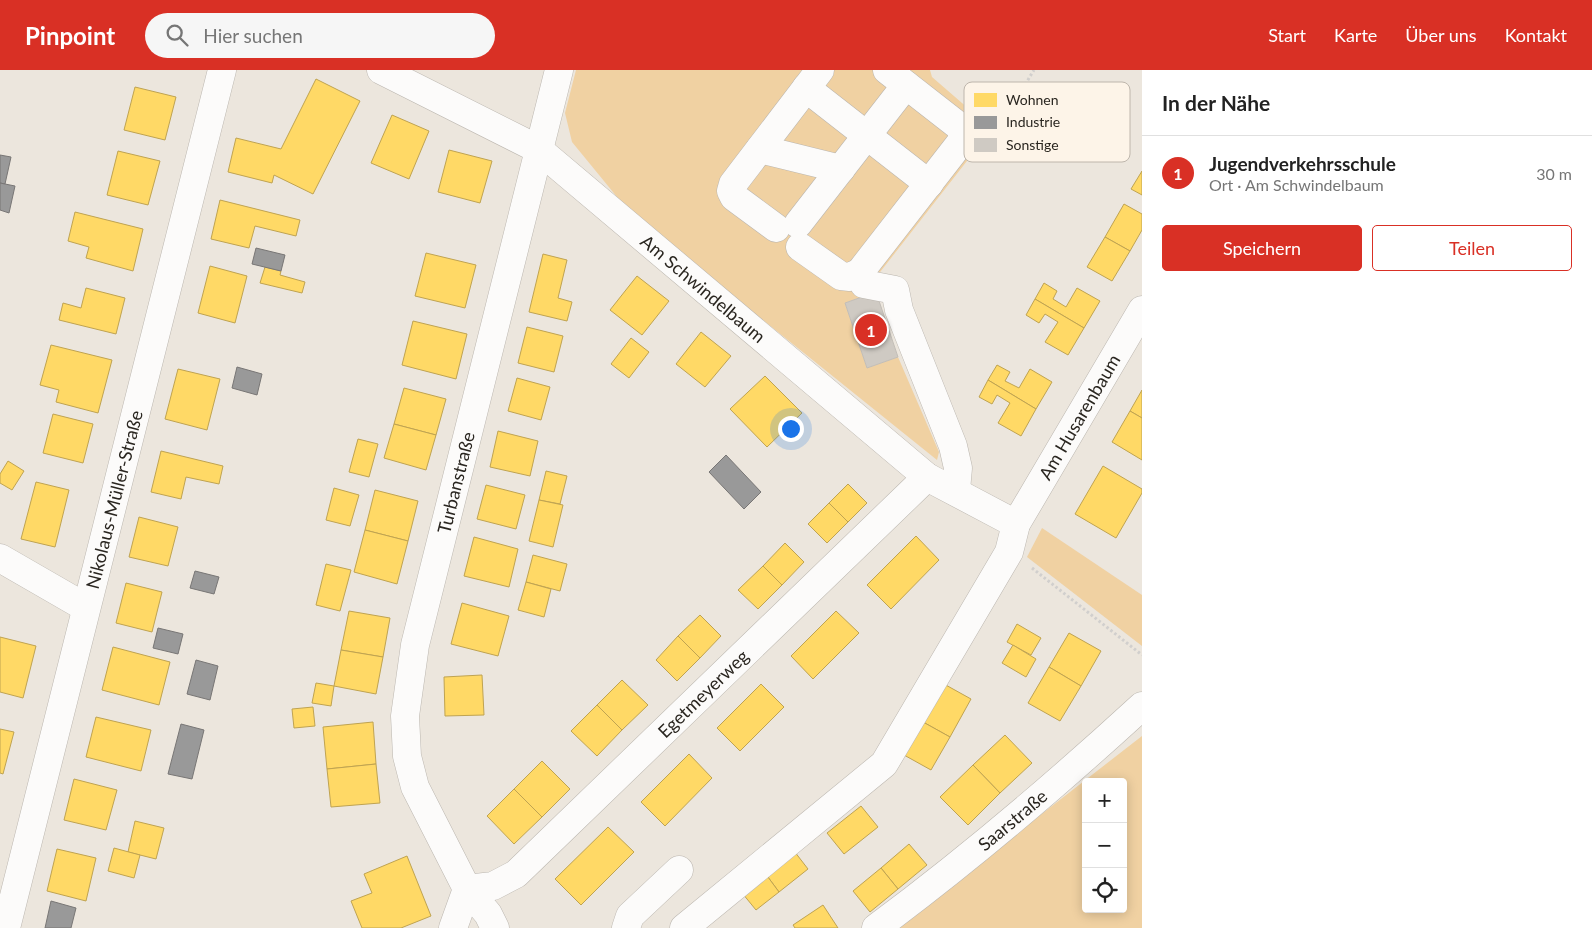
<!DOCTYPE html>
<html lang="de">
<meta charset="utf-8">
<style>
:root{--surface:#fff;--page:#f6f6f6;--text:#222;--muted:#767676;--line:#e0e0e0;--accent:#d93025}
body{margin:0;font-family:Lato,sans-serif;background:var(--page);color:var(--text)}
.controls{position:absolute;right:15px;bottom:15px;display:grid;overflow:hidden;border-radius:5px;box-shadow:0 2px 12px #0003}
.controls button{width:45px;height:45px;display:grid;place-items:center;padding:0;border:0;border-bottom:1px solid var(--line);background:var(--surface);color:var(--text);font:25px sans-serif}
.you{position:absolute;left:790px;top:358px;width:18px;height:18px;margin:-12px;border:4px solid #fff;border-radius:50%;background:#1a73e8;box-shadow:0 0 0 8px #1a73e833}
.badge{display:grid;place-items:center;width:32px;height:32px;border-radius:50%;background:var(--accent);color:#fff;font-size:16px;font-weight:700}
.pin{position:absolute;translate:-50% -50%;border:2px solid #fff;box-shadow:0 1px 5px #0006}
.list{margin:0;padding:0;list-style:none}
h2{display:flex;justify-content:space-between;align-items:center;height:65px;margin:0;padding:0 20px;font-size:21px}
h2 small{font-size:16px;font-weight:400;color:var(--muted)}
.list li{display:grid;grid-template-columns:32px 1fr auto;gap:15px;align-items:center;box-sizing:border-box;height:75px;padding:0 20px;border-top:1px solid var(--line)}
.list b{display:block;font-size:19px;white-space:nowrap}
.list p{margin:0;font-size:16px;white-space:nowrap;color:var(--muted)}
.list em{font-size:16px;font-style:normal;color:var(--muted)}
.actions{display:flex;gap:10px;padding:15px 20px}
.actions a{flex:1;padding:11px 0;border:1px solid var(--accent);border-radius:5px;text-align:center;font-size:18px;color:var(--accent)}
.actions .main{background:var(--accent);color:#fff}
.icon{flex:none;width:28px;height:28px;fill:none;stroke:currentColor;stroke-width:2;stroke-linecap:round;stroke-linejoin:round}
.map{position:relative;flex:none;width:1142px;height:858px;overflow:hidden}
header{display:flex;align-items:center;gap:30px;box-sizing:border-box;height:70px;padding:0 25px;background:var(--accent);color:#fff}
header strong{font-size:24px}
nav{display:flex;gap:28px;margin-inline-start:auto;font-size:18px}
.search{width:350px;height:45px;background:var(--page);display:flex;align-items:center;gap:12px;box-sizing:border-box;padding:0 18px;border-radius:28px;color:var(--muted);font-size:19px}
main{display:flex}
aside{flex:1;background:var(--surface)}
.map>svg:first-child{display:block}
.green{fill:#f0d1a2;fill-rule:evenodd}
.homes{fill:#ffd966;stroke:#bfa351}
.industry{fill:#999;stroke:#787675}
.building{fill:#cfcac3;stroke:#c3beb7}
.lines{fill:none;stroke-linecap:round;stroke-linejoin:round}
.minor-casing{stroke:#bbb6af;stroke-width:29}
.path{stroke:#d1cfcd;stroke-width:3;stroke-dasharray:2.5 2.5;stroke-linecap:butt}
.minor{stroke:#fcfbfa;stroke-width:28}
.labels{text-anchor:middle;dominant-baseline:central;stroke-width:5;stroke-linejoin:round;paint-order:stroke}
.street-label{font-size:18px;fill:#2a2620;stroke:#fdf4e8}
.key{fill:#fdf4e8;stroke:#beb6ac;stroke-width:1}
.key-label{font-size:14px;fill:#2a2620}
</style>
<header>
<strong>Pinpoint</strong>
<div class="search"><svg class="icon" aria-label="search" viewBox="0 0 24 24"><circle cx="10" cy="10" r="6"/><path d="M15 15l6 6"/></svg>Hier suchen</div>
<nav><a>Start</a><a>Karte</a><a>Über uns</a><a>Kontakt</a></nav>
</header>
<main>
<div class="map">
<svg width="1142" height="858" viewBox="0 0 1142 858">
<rect width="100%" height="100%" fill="#ece6dd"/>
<g class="green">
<polygon points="576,0 930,0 932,7 992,59 877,206 876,222 845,233 867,298 898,287 939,382 937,390 631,144 572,72 565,43"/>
<polygon points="1042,458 1142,525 1142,576 1027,487"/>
<path d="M1142,666V858H895ZM1086,712H1123V839H1086Z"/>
</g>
<g class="homes">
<polygon points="316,9 360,31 313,124 274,105 272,113 228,102 236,68 281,79"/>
<polygon points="135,17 176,27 165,70 124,60"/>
<polygon points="392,45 429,61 409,109 371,93"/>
<polygon points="449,80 492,91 480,133 438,122"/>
<polygon points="118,81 160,91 148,135 107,125"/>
<polygon points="1142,101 1142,125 1131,119"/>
<polygon points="220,130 300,150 296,166 255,156 249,178 211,169"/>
<polygon points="1124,134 1142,144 1142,160 1130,181 1105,167"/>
<polygon points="75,142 143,159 133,201 86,188 89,177 68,171"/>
<polygon points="1105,167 1130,181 1112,211 1087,197"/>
<polygon points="426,183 476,195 465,238 415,226"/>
<polygon points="543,184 567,190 558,228 572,232 567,251 529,242"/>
<polygon points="210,196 247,206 235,253 198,243"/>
<polygon points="265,197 281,201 280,205 305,212 302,223 260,213"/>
<polygon points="637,206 669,231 642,265 610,240"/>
<polygon points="1044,213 1057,221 1053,229 1066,237 1077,218 1100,231 1084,258 1035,229"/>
<polygon points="86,218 125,228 116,264 59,250 63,233 81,238"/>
<polygon points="1035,229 1084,258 1068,285 1045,272 1058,252 1045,244 1039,253 1026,245"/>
<polygon points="413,251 467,264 456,309 402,295"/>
<polygon points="527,257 563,266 554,302 518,293"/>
<polygon points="701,262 731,286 705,317 676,294"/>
<polygon points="631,268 649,282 629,308 611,294"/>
<polygon points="51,275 112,290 98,343 56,332 59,320 40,315"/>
<polygon points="997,295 1010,302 1005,311 1019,318 1030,299 1052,312 1036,339 988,310"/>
<polygon points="178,299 220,309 207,360 165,349"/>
<polygon points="765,306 802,343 767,377 730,339"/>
<polygon points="517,308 550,317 541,350 508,341"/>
<polygon points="988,310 1036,339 1021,366 998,353 1010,333 997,325 992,334 979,327"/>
<polygon points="404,318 446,329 436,365 394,354"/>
<polygon points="1142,320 1142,348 1130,341"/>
<polygon points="1130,341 1142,348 1142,390 1112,372"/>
<polygon points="53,344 93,354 83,393 43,383"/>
<polygon points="394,354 436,365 426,400 384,388"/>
<polygon points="498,361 538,371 530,406 490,397"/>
<polygon points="358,369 378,374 369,407 349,402"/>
<polygon points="161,381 223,396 219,414 186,407 181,429 151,422"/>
<polygon points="8,391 24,401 12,420 0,413 0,404"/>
<polygon points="1103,396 1142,419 1142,423 1116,468 1075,444"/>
<polygon points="546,401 567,406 560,434 539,430"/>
<polygon points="36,412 69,420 55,477 21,469"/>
<polygon points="848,414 867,433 848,452 829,433"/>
<polygon points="486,415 525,425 516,459 477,449"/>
<polygon points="334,418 359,425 350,456 326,450"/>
<polygon points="375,420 418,431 408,471 365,460"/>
<polygon points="539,430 563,435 553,477 529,471"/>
<polygon points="829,433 848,452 827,473 808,454"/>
<polygon points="139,447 178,457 168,496 129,487"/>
<polygon points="365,460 408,471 397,514 354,502"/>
<polygon points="916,466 939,490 891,539 867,515"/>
<polygon points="474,467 518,479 509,517 464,506"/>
<polygon points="785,473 804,492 782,515 763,496"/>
<polygon points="533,485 567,494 560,521 526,512"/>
<polygon points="326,494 351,500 340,541 316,535"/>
<polygon points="763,496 782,515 758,539 738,520"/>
<polygon points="526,512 551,519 544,547 518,540"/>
<polygon points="126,513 162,522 152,562 116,553"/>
<polygon points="462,533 509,546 498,586 451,574"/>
<polygon points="349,541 390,548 383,587 341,580"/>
<polygon points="836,541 859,563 813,609 791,586"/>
<polygon points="700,545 721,566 700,588 678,566"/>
<polygon points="1017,554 1041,568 1031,585 1007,572"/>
<polygon points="1069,563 1101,581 1081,616 1049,597"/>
<polygon points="678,566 700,588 677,611 656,590"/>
<polygon points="0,567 36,576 23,628 0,622"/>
<polygon points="1013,575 1036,589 1026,607 1002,593"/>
<polygon points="113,577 170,592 159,635 102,620"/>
<polygon points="341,580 383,587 376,624 334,616"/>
<polygon points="1049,597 1081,616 1060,651 1028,633"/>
<polygon points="482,605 484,645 445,646 444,607"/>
<polygon points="622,610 648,635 622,660 597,635"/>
<polygon points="316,613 334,616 331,636 312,633"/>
<polygon points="761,614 784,637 740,681 717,658"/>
<polygon points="944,614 971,629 950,667 923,652"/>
<polygon points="597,635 622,660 597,686 571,661"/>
<polygon points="313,637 315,656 294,658 292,639"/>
<polygon points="96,647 151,660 141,701 86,687"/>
<polygon points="373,652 376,694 327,699 323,657"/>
<polygon points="923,652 950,667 931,700 904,685"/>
<polygon points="0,659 14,662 3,704 0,703"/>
<polygon points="1005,665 1032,693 1000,723 973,695"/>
<polygon points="689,684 712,708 665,756 641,732"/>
<polygon points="542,691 570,719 542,747 514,719"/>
<polygon points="376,694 380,733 331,737 327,699"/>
<polygon points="973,695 1000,723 968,755 940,727"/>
<polygon points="74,709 117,720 106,760 64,750"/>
<polygon points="514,719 542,747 514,774 487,746"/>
<polygon points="861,736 878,757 844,784 827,763"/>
<polygon points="135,751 164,758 156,789 128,782"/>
<polygon points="608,757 634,782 581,835 555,809"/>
<polygon points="909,774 927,795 898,819 881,798"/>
<polygon points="791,777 808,799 779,822 762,799"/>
<polygon points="114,778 140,785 134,808 108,801"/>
<polygon points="57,779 96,788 86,831 47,821"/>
<polygon points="407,786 431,846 401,858 362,858 351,831 372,823 364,804"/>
<polygon points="881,798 898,819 870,842 853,821"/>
<polygon points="762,799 779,822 756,840 738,818"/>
<polygon points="823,835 838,858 795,858 793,855"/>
</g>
<g class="industry">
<polygon points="0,85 11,87 5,114 0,113"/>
<polygon points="0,113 15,116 9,143 0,140"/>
<polygon points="256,178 285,185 281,201 252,194"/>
<polygon points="237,297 262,304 257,325 232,318"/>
<polygon points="726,385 761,422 744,439 709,402"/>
<polygon points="195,501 219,507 214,524 190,518"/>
<polygon points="158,558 183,564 178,584 153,578"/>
<polygon points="196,590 218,596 210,630 187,624"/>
<polygon points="181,654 204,660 192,709 168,704"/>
<polygon points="51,831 76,838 71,858 45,858"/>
</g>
<polygon class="building" points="876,222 898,287 867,298 845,233"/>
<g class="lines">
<defs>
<g id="minor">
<path id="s1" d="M381,0L538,79L927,407L1016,454"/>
<polyline points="806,18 929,114"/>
<polyline points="760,79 841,99"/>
<polyline points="798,154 906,15"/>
<polyline points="776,158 734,127 731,121 733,114 820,0"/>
<polyline points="800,177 841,206 850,207 860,202 961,72 963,63 960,57 887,0"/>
<polyline points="860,202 864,214 895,220 899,240 953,376 958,398 956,420"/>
<polyline points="0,488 85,537"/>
<path id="s2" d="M467,819L493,816L516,804L927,407"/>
<path id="s3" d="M6,858L222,0"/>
<polyline points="453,858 467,819"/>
<path id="s4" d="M495,858L488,844L467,819L415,717L407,686L405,646L415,575L559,0"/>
<polyline points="626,858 630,846 679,800"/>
<path id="s5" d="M684,858L884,694L1009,482L1016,454L1142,240"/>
<path id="s6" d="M876,858C969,789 1057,714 1142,636"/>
</g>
</defs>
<use href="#minor" class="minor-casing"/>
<g class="path">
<path d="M989,80C1008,56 1017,26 1034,0"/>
<polyline points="1032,498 1142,585"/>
</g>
<use href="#minor" class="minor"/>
</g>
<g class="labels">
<g class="street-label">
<text stroke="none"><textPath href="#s1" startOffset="392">Am Schwindelbaum</textPath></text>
<text stroke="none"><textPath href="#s5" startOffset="658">Am Husarenbaum</textPath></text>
<text stroke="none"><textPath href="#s4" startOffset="474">Turbanstraße</textPath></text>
<text stroke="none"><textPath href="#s3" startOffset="442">Nikolaus-Müller-Straße</textPath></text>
<text stroke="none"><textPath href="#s2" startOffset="312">Egetmeyerweg</textPath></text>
<text stroke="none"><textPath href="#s6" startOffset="174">Saarstraße</textPath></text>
</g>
</g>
<rect x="964" y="12" width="166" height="80" rx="8" class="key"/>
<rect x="974" y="23" width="23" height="14" fill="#ffd966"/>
<rect x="974" y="46" width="23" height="13" fill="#999"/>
<rect x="974" y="68" width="23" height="14" fill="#cfcac3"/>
<g class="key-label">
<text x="1006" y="35">Wohnen</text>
<text x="1006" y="57">Industrie</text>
<text x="1006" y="80">Sonstige</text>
</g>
</svg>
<div class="controls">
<button>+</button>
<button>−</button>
<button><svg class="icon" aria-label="locate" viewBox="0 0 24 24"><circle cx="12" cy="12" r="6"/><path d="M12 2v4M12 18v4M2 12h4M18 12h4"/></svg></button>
</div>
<div class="you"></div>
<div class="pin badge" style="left:871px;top:260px">1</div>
</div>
<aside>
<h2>In der Nähe<small></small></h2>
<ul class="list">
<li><span class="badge">1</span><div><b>Jugendverkehrsschule</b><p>Ort · Am Schwindelbaum</p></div><em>30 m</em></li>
</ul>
<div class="actions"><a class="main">Speichern</a><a>Teilen</a></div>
</aside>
</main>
